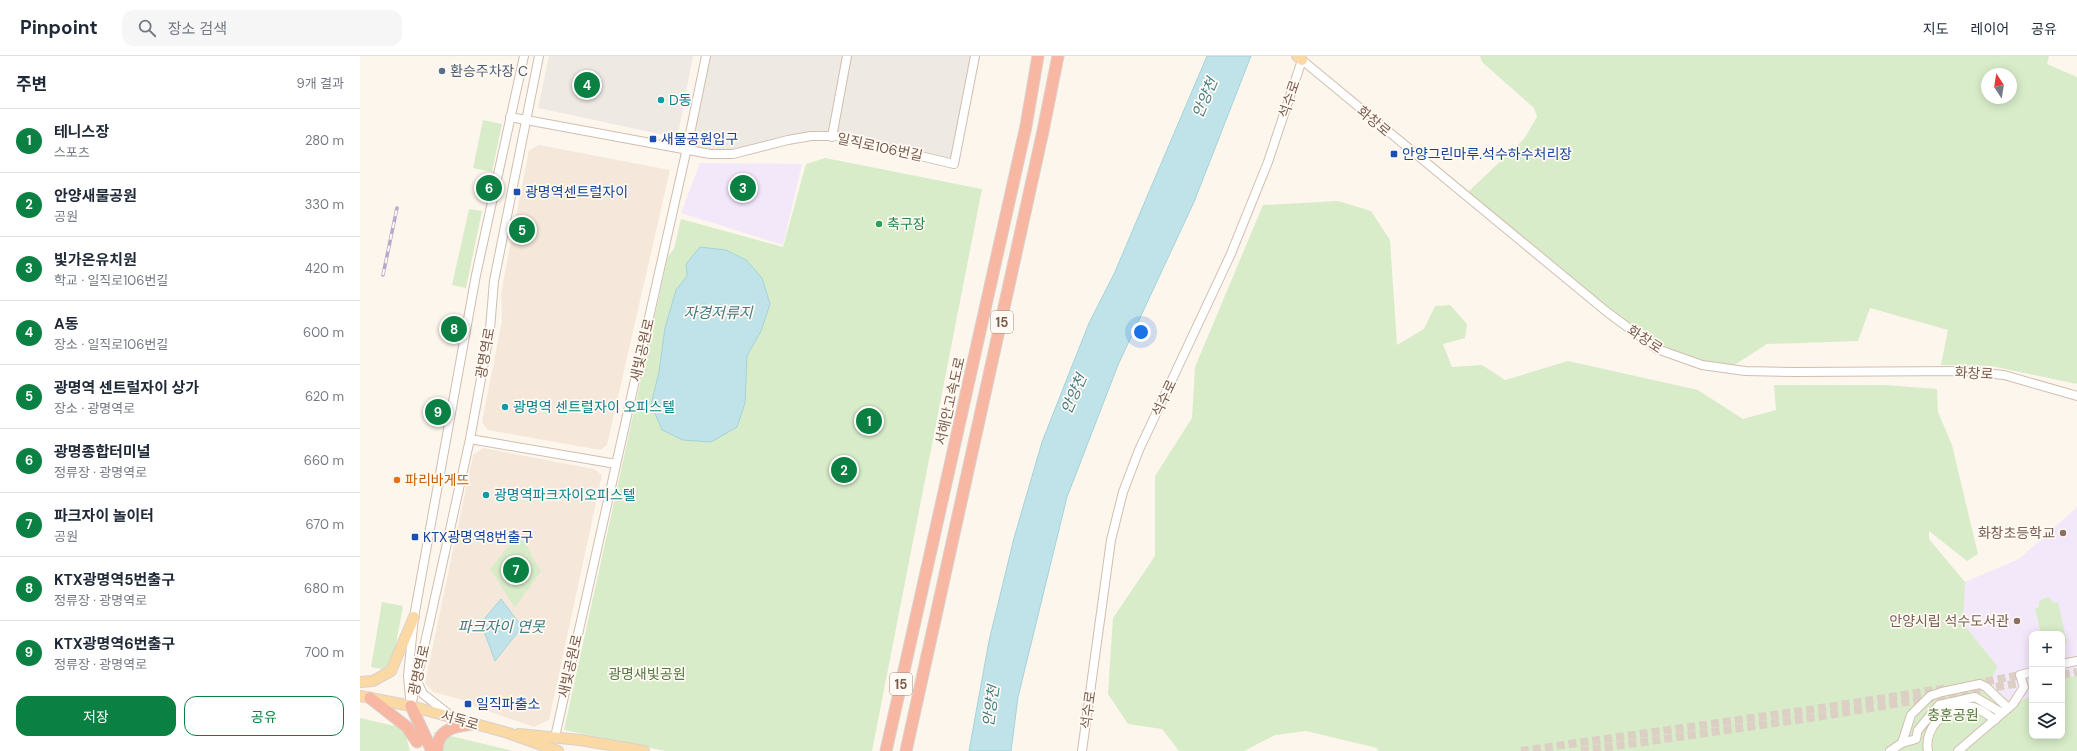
<!DOCTYPE html>
<html lang="ko">
<meta charset="utf-8">
<style>
:root{--surface:#fff;--page:#f6f6f7;--text:#1f2937;--muted:#747a83;--line:#e0e1e3;--accent:#0b8043}
body{margin:0;font-family:"DM Sans","Noto Sans KR",sans-serif;background:var(--page);color:var(--text)}
.controls{position:absolute;right:12px;bottom:12px;display:grid;overflow:hidden;border-radius:8px;box-shadow:0 2px 10px #0003}
.controls button{width:36px;height:36px;display:grid;place-items:center;padding:0;border:0;border-bottom:1px solid var(--line);background:var(--surface);color:var(--text);font:20px sans-serif}
.compass{position:absolute;left:1621px;top:12px;width:36px;height:36px;border-radius:50%;background:var(--surface);box-shadow:0 2px 10px #0003;rotate:348deg}
.you{position:absolute;left:781px;top:276px;width:14px;height:14px;margin:-10px;border:3px solid #fff;border-radius:50%;background:#1a73e8;box-shadow:0 0 0 6px #1a73e833}
.badge{display:grid;place-items:center;width:26px;height:26px;border-radius:50%;background:var(--accent);color:#fff;font-size:13px;font-weight:700}
.pin{position:absolute;translate:-50% -50%;border:2px solid #fff;box-shadow:0 1px 4px #0006}
.list{margin:0;padding:0;list-style:none}
h2{display:flex;justify-content:space-between;align-items:center;height:52px;margin:0;padding:0 16px;font-size:17px}
h2 small{font-size:13px;font-weight:400;color:var(--muted)}
.list li{display:grid;grid-template-columns:26px 1fr auto;gap:12px;align-items:center;box-sizing:border-box;height:64px;padding:0 16px;border-top:1px solid var(--line)}
.list b{display:block;font-size:15px;white-space:nowrap}
.list p{margin:0;font-size:13px;white-space:nowrap;color:var(--muted)}
.list em{font-size:13px;font-style:normal;color:var(--muted)}
.actions{display:flex;gap:8px;padding:12px 16px}
.actions a{flex:1;padding:9px 0;border:1px solid var(--accent);border-radius:12px;text-align:center;font-size:14px;color:var(--accent)}
.actions .main{background:var(--accent);color:#fff}
.icon{flex:none;width:22px;height:22px;fill:none;stroke:currentColor;stroke-width:2;stroke-linecap:round;stroke-linejoin:round}
.map{position:relative;flex:none;width:1717px;height:695px;overflow:hidden}
header{display:flex;align-items:center;gap:24px;box-sizing:border-box;height:56px;padding:0 20px;background:var(--surface);border-bottom:1px solid var(--line)}
header strong{font-size:19px}
nav{display:flex;gap:22px;margin-inline-start:auto;font-size:14px}
.search{width:280px;height:36px;background:var(--page);display:flex;align-items:center;gap:10px;box-sizing:border-box;padding:0 14px;border-radius:12px;color:var(--muted);font-size:15px}
main{display:flex}
aside{flex:1;background:var(--surface)}
.map>svg:first-child{display:block}
.residential{fill:#f5e8da}
.industrial{fill:#efe9e4}
.education{fill:#f3e8fa}
.green{fill:#d8ecc9;fill-rule:evenodd}
.water{fill:#bfe3e8;stroke:#a5d3da}
.lines{fill:none;stroke-linecap:round;stroke-linejoin:round}
.minor-tunnel{stroke:#dcd0c4;stroke-width:8;stroke-dasharray:8 4;stroke-linecap:butt}
.minor-casing{stroke:#d1beb0;stroke-width:10}
.major-casing{stroke:#dad1cd;stroke-width:12}
.highway-casing{stroke:#dad1cd;stroke-width:13}
.minor{stroke:#fff;stroke-width:8}
.major{stroke:#fbd9a5;stroke-width:10}
.highway{stroke:#f7b7a3;stroke-width:11}
.rail-casing{stroke:#b9a8c9;stroke-width:3.5}
.rail{stroke:#fffaf3;stroke-width:2;stroke-dasharray:6;stroke-linecap:butt}
.service-dot{fill:#5c6f8a;stroke:#fffaf3;stroke-width:1.5}
.culture-dot{fill:#0f9aa8;stroke:#fffaf3;stroke-width:1.5}
.transit-dot{fill:#1a4fb4;stroke:#fffaf3;stroke-width:1.5}
.leisure-dot{fill:#2e9e5b;stroke:#fffaf3;stroke-width:1.5}
.food-dot{fill:#e8710a;stroke:#fffaf3;stroke-width:1.5}
.education-dot{fill:#8d6e63;stroke:#fffaf3;stroke-width:1.5}
.labels{text-anchor:middle;dominant-baseline:central;stroke-width:3.5;stroke-linejoin:round;paint-order:stroke}
.shield{fill:#fffaf3;stroke:#a28b7f;stroke-width:1}
.shield-label{font-size:13px;font-weight:bold;fill:#7a5c4d}
.service-label{font-size:14px;fill:#4e5e75;stroke:#fffaf3;text-anchor:start}
.street-label{font-size:14px;fill:#7a5c4d;stroke:#fffaf3}
.culture-label{font-size:14px;fill:#0d838f;stroke:#fffaf3;text-anchor:start}
.transit-label{font-size:14px;fill:#164399;stroke:#fffaf3;text-anchor:start}
.leisure-label{font-size:14px;fill:#27864d;stroke:#fffaf3;text-anchor:start}
.food-label{font-size:14px;fill:#c56008;stroke:#fffaf3;text-anchor:start}
.education-label{font-size:14px;fill:#785e54;stroke:#fffaf3;text-anchor:end}
.park-label{font-size:14px;fill:#537a41;stroke:#fffaf3}
.water-label{font-size:15px;font-style:italic;fill:#437c86;stroke:#fffaf3}
</style>
<header>
<strong>Pinpoint</strong>
<div class="search"><svg class="icon" aria-label="search" viewBox="0 0 24 24"><circle cx="10" cy="10" r="6"/><path d="M15 15l6 6"/></svg>장소 검색</div>
<nav><a>지도</a><a>레이어</a><a>공유</a></nav>
</header>
<main>
<aside>
<h2>주변<small>9개 결과</small></h2>
<ul class="list">
<li><span class="badge">1</span><div><b>테니스장</b><p>스포츠</p></div><em>280 m</em></li>
<li><span class="badge">2</span><div><b>안양새물공원</b><p>공원</p></div><em>330 m</em></li>
<li><span class="badge">3</span><div><b>빛가온유치원</b><p>학교 · 일직로106번길</p></div><em>420 m</em></li>
<li><span class="badge">4</span><div><b>A동</b><p>장소 · 일직로106번길</p></div><em>600 m</em></li>
<li><span class="badge">5</span><div><b>광명역 센트럴자이 상가</b><p>장소 · 광명역로</p></div><em>620 m</em></li>
<li><span class="badge">6</span><div><b>광명종합터미널</b><p>정류장 · 광명역로</p></div><em>660 m</em></li>
<li><span class="badge">7</span><div><b>파크자이 놀이터</b><p>공원</p></div><em>670 m</em></li>
<li><span class="badge">8</span><div><b>KTX광명역5번출구</b><p>정류장 · 광명역로</p></div><em>680 m</em></li>
<li><span class="badge">9</span><div><b>KTX광명역6번출구</b><p>정류장 · 광명역로</p></div><em>700 m</em></li>
</ul>
<div class="actions"><a class="main">저장</a><a>공유</a></div>
</aside>
<div class="map">
<svg width="1717" height="695" viewBox="0 0 1717 695">
<rect width="100%" height="100%" fill="#fdf6ec"/>
<g class="residential">
<polygon points="179,89 310,114 247,389 240,394 128,374 122,366 142,265 141,237 169,94"/>
<polygon points="123,392 234,413 242,419 189,664 174,671 116,651 106,645 73,636 65,627 113,399"/>
</g>
<g class="industrial">
<polygon points="189,0 333,0 319,73 309,80 178,52"/>
<polygon points="346,0 615,0 594,108 476,80 451,80 373,98 327,92"/>
</g>
<g class="education">
<polygon points="340,107 442,108 423,189 321,157"/>
<polygon points="1717,451 1717,618 1702,624 1702,578 1672,578 1672,640 1653,648 1634,632 1603,568 1605,526 1659,503"/>
</g>
<g class="green">
<path d="M1120,0H1689L1687,8L1717,21V328L1631,310L1581,309L1588,274L1510,252L1498,285L1407,288L1373,310L1327,302L1298,290L1256,262L1138,164L1108,136L1164,83L1177,61L1174,52L1122,6ZM1627,18H1651V42H1627Z"/>
<polygon points="123,64 142,68 132,116 113,112"/>
<polygon points="465,102 622,133 512,695 305,695 204,674 308,200 314,193 321,163 423,191 446,108"/>
<polygon points="978,145 1011,155 1030,184 1037,289 1064,273 1075,250 1090,249 1107,268 1105,282 1083,288 1092,311 1122,309 1145,324 1208,305 1338,334 1383,363 1416,354 1414,329 1525,329 1577,333 1578,356 1592,389 1618,498 1607,505 1569,475 1569,483 1605,526 1603,568 1638,611 1630,624 1634,632 1653,648 1672,640 1672,680 1702,680 1702,624 1717,619 1717,695 1018,695 1017,692 946,675 915,679 884,695 819,695 802,673 768,668 748,638 753,562 795,500 795,420 832,362 835,311 903,149"/>
<polygon points="109,153 122,155 106,232 92,229"/>
<polygon points="159,477 181,515 155,552 130,513"/>
<polygon points="1688,541 1694,547 1698,546 1707,587 1702,588 1702,578 1681,578 1675,552 1679,551 1679,547 1682,543"/>
<polygon points="22,546 43,550 31,615 11,611"/>
<polygon points="0,662 44,672 50,695 0,695"/>
<polygon points="74,676 153,695 80,695"/>
</g>
<g class="water">
<polygon points="847,0 891,0 834,146 758,309 707,441 658,641 651,695 609,695 629,585 654,482 682,386 729,267 754,218"/>
<polygon points="340,191 366,194 386,204 402,222 410,248 401,275 387,300 385,347 377,371 351,386 323,384 302,374 291,348 299,316 305,272 316,234 327,220 326,208"/>
<polygon points="141,543 162,571 135,605 121,567"/>
</g>
<g class="lines">
<g class="minor-tunnel">
<polyline points="1702,619 1717,616"/>
<polyline points="1614,628 1665,618"/>
<polyline points="1161,695 1455,653 1587,632"/>
<polyline points="1221,695 1457,661 1672,625"/>
</g>
<defs>
<g id="minor">
<polyline points="150,61 350,98 373,98 428,84 451,80 476,80 594,108 615,0"/>
<polyline points="472,81 487,0"/>
<polyline points="110,383 256,408"/>
<polyline points="1702,608 1717,605"/>
<polyline points="57,625 63,638 91,660"/>
<polyline points="50,642 48,620 54,561 116,219 164,0"/>
<polyline points="51,650 110,383 130,273 134,225 179,0"/>
<polyline points="195,681 327,92 346,0"/>
<polyline points="1542,687 1551,659 1570,640 1582,636 1620,628 1626,631 1648,652"/>
<polyline points="722,695 751,484 763,436 779,394 870,200 908,106 942,4 1247,256 1297,293 1342,309 1385,315 1435,316 1605,315 1644,319 1717,340"/>
<polyline points="1530,695 1542,687 1556,683 1558,674 1579,649 1615,641 1642,657"/>
<path d="M1568,695C1563,671 1589,647 1613,651C1621,653 1628,659 1635,664"/>
<polyline points="1598,695 1653,648 1664,631 1660,619 1672,616"/>
</g>
<g id="major">
<polyline points="937,0 942,4"/>
<polyline points="0,626 13,625 31,615 54,561"/>
<polyline points="0,640 51,650 148,677 198,695"/>
<polyline points="159,678 220,684 284,695"/>
</g>
<g id="highway">
<polyline points="10,642 47,671 57,686"/>
<polyline points="51,650 72,695"/>
<path d="M77,695C77,673 95,670 113,668"/>
<polyline points="526,695 666,70 678,0"/>
<polyline points="546,695 683,75 698,0"/>
</g>
</defs>
<use href="#minor" class="minor-casing"/>
<use href="#major" class="major-casing"/>
<use href="#highway" class="highway-casing"/>
<use href="#minor" class="minor"/>
<use href="#major" class="major"/>
<use href="#highway" class="highway"/>
<defs>
<polyline id="rail" points="23,219 37,152"/>
</defs>
<use href="#rail" class="rail-casing"/>
<use href="#rail" class="rail"/>
</g>
<circle class="service-dot" cx="82" cy="15" r="4"/>
<g class="culture-dot">
<circle cx="301" cy="44" r="4"/>
<circle cx="145" cy="351" r="4"/>
<circle cx="126" cy="439" r="4"/>
</g>
<g class="transit-dot">
<rect x="289" y="79" width="8" height="8" rx="2"/>
<rect x="1030" y="94" width="8" height="8" rx="2"/>
<rect x="153" y="132" width="8" height="8" rx="2"/>
<rect x="51" y="477" width="8" height="8" rx="2"/>
<rect x="104" y="644" width="8" height="8" rx="2"/>
</g>
<circle class="leisure-dot" cx="519" cy="168" r="4"/>
<circle class="food-dot" cx="37" cy="424" r="4"/>
<g class="education-dot">
<circle cx="1703" cy="477" r="4"/>
<circle cx="1657" cy="565" r="4"/>
</g>
<g class="labels">
<g class="shield">
<rect x="631" y="255" width="22" height="22" rx="3"/>
<rect x="530" y="617" width="22" height="22" rx="3"/>
</g>
<g class="shield-label">
<text x="642" y="266">15</text>
<text x="541" y="628">15</text>
</g>
<g class="service-label">
<text x="90" y="15">환승주차장 C</text>
</g>
<g class="street-label">
<text transform="translate(929 43) rotate(-71)">석수로</text>
<text transform="translate(1014 65) rotate(40)">화창로</text>
<text transform="translate(520 91) rotate(12)">일직로106번길</text>
<text transform="translate(1285 283) rotate(33)">화창로</text>
<text transform="translate(282 294) rotate(-77)">새빛공원로</text>
<text transform="translate(125 297) rotate(-80)">광명역로</text>
<text transform="translate(1614 317) rotate(3)">화창로</text>
<text transform="translate(804 342) rotate(-65)">석수로</text>
<text transform="translate(590 345) rotate(-77)">서해안고속도로</text>
<text transform="translate(210 610) rotate(-77)">새빛공원로</text>
<text transform="translate(59 614) rotate(-77)">광명역로</text>
<text transform="translate(728 654) rotate(-82)">석수로</text>
<text transform="translate(100 664) rotate(16)">서독로</text>
</g>
<g class="culture-label">
<text x="309" y="44">D동</text>
<text x="153" y="351">광명역 센트럴자이 오피스텔</text>
<text x="134" y="439">광명역파크자이오피스텔</text>
</g>
<g class="transit-label">
<text x="301" y="83">새물공원입구</text>
<text x="1042" y="98">안양그린마루.석수하수처리장</text>
<text x="165" y="136">광명역센트럴자이</text>
<text x="63" y="481">KTX광명역8번출구</text>
<text x="116" y="648">일직파출소</text>
</g>
<g class="leisure-label">
<text x="527" y="168">축구장</text>
</g>
<g class="food-label">
<text x="45" y="424">파리바게뜨</text>
</g>
<g class="education-label">
<text x="1695" y="477">화창초등학교</text>
<text x="1649" y="565">안양시립 석수도서관</text>
</g>
<g class="park-label">
<text x="287" y="618">광명새빛공원</text>
<text x="1593" y="659">충훈공원</text>
</g>
<g class="water-label">
<text transform="translate(845 42) rotate(-67)">안양천</text>
<text x="358" y="257">자경저류지</text>
<text transform="translate(714 338) rotate(-66)">안양천</text>
<text x="141" y="571">파크자이 연못</text>
<text transform="translate(631 650) rotate(-82)">안양천</text>
</g>
</g>
</svg>
<div class="controls">
<button>+</button>
<button>−</button>
<button><svg class="icon" aria-label="layers" viewBox="0 0 24 24"><path d="M12 4l9 5-9 5-9-5zM3 14l9 5 9-5"/></svg></button>
</div>
<svg class="compass" viewBox="-18 -18 36 36"><path d="M0-13l5 13h-10z" fill="#e53935"/><path d="M0 13l5-13h-10z" fill="#747a83"/></svg>
<div class="you"></div>
<div class="pin badge" style="left:509px;top:365px">1</div>
<div class="pin badge" style="left:484px;top:414px">2</div>
<div class="pin badge" style="left:383px;top:132px">3</div>
<div class="pin badge" style="left:227px;top:29px">4</div>
<div class="pin badge" style="left:162px;top:174px">5</div>
<div class="pin badge" style="left:129px;top:132px">6</div>
<div class="pin badge" style="left:156px;top:514px">7</div>
<div class="pin badge" style="left:94px;top:273px">8</div>
<div class="pin badge" style="left:78px;top:356px">9</div>
</div>
</main>
